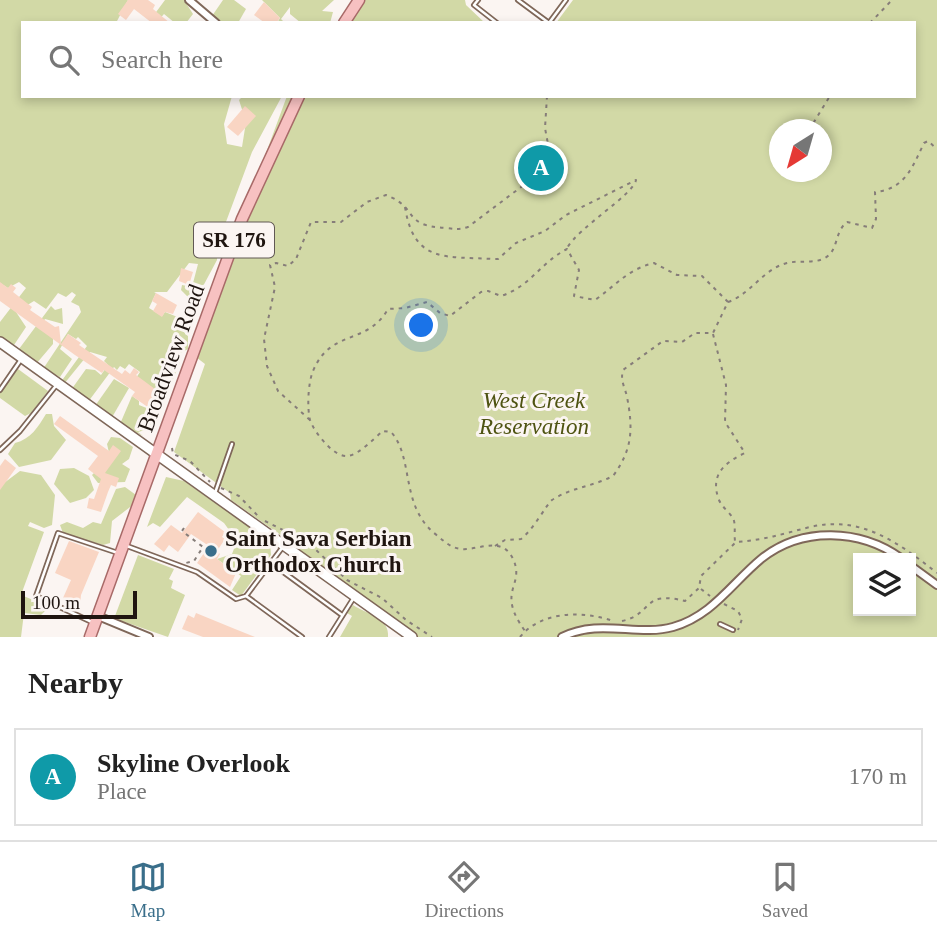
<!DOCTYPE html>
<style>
:root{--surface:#fff;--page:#f2f2f2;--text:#222;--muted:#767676;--line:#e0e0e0;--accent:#396e8a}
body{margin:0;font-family:Georgia,serif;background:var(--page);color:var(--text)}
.controls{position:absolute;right:21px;bottom:21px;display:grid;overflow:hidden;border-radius:0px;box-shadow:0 4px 10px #0003}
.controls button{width:63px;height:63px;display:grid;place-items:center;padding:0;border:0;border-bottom:2px solid var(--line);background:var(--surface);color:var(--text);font:35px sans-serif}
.compass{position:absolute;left:769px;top:119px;width:63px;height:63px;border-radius:50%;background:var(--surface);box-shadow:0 4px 10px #0003;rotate:217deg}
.scale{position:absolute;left:21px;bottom:18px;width:116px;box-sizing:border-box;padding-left:7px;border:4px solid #1f1510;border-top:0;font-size:19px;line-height:24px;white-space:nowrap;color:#1f1510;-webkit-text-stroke:5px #fbf5f2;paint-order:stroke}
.you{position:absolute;left:422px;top:326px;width:24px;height:24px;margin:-18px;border:5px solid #fff;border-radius:50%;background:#1a73e8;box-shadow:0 0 0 10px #1a73e833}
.badge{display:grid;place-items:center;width:46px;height:46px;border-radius:50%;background:var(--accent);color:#fff;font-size:23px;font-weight:700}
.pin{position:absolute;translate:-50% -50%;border:4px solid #fff;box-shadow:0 2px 7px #0006}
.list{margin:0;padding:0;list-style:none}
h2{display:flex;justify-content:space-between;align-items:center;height:91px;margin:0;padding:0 28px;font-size:30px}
h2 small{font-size:23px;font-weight:400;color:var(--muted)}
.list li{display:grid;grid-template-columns:46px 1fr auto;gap:21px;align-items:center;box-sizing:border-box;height:98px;margin:0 14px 14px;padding:0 14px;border:2px solid var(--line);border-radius:0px}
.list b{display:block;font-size:26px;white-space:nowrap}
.list p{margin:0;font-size:23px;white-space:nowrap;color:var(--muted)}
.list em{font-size:23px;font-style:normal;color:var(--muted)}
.icon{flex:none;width:38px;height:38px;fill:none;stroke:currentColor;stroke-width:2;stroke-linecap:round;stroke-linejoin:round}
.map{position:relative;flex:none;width:937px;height:637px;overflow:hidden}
.search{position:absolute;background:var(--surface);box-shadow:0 4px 10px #0003;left:21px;right:21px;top:21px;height:77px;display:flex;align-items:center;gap:18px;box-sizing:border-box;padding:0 24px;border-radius:0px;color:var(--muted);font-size:26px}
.sheet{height:203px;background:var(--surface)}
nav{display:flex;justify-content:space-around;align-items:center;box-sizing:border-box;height:98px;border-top:2px solid var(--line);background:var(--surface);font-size:19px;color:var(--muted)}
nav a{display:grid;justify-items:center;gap:4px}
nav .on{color:var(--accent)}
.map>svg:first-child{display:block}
.green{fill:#d2d9a6;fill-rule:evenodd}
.building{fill:#f9d5c3}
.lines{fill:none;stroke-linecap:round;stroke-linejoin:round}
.lane-casing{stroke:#7f6759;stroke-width:6}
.street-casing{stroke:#7f6759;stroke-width:10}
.secondary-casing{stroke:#7f6759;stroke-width:12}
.primary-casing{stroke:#a86a68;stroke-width:13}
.path{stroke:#867d79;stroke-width:2;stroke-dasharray:3.5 5;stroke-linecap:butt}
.lane{stroke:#fff;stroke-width:2.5}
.street{stroke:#fff;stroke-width:6}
.secondary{stroke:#fff;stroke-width:9}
.primary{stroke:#f7c1c1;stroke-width:10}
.poi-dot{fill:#396e8a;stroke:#fbf5f2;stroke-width:2.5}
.labels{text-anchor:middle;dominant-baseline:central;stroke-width:6;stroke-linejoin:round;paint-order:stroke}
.shield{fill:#fbf5f2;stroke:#615854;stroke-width:2}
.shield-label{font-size:21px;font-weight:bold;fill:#1f1510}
.street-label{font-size:23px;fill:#1f1510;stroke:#fbf5f2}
.park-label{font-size:23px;font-style:italic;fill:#4e5311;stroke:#fbf5f2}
.poi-label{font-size:23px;font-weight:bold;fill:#1f1510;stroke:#fbf5f2;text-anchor:start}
</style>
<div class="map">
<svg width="937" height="637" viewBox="0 0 937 637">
<rect width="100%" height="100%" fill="#fbf5f2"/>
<g class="green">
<polygon points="0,0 128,0 116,23 23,23 23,96 232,96 224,124 227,144 242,147 246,122 239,100 243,96 282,96 252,152 217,246 217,260 201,290 205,292 201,303 188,297 181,290 182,285 192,287 198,264 189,263 167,292 154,292 156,293 149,308 162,316 165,312 180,318 181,329 188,336 188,349 177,355 180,363 168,391 155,393 136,378 140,372 129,364 125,369 120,366 117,370 114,367 88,402 71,390 86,369 95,370 101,375 108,365 104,361 107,357 90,352 64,384 63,379 87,346 78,337 76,339 68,334 60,349 72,359 60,377 43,369 81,312 79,306 71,302 76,295 72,292 66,297 58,293 46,309 34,301 16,312 26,327 14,345 0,337 0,322 26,288 19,282 8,288 0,283"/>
<polygon points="165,0 184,0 193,14 186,23 175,23 164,14 156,23 148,23"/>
<polygon points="223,0 234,0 246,9 238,23 221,23 212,16"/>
<polygon points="262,0 334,0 322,11 333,12 330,23 301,23 290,14 290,7 281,19 285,23 277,23 280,18"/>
<polygon points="359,0 465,0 466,5 485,23 342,23"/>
<path d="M573,0H937V637H414L280,542L282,536L231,500L230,493L174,452L205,364L192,354L287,96H914V23H556ZM780,130H822V172H780ZM858,558H911V611H858Z"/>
<polygon points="51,306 55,310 62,308 63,324 45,319 39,327 53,338 53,344 36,364 19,349"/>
<polygon points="18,369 48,391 31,413 25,416 0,398 0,393"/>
<polygon points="114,379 129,388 111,419 95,406"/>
<path d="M162,393C163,412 159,428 138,432L143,436L120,424L132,396L139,401V405L149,409L155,407Z"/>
<path d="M46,414H52L54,426L66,440L51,460L19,467L8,454L15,443C31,439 38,427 46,414Z"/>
<polygon points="111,437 120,438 133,447 129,459 122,464 130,469 125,482 98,483 92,475 110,457 107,444"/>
<polygon points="74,468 89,476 94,490 86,498 70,503 54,484 60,469"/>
<polygon points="20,471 41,475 55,495 52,525 44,528 30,522 28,526 44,532 21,595 43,604 45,611 41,615 24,613 21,637 0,637 0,486"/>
<polygon points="166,477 184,481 270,541 271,555 241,596 232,590 241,576 217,559 232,554 237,541 224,523 187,497 160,527 153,523 147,527"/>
<polygon points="125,487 136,495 134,504 112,521 110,543 103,545 63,533 60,525 67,522 83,528 93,522 101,524 116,489"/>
<polygon points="138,555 174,569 169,579 173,581 171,588 185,595 168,637 119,620 115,616"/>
<path d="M353,605C367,614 390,618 388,637H340L352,616L347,613Z"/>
</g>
<g class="building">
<polygon points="128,0 148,0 155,5 153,9 170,23 152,23 134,9 126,20 118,14"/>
<polygon points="264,2 280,18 276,23 265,23 254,15"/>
<polygon points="245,106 256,116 238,136 227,127"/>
<polygon points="181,268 193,272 189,285 179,281"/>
<polygon points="0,282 8,288 11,284 16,288 13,292 32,307 30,310 55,327 59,326 61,344 68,334 81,343 79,345 122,374 125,370 130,374 134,368 139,372 136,375 159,392 149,408 132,396 135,392 104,370 102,373 75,355 0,301"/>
<polygon points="156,293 177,305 173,314 165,312 162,317 153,311 157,304 152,301"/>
<polygon points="60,416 109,451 113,445 121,451 105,473 119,478 116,487 111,485 108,492 101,512 87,508 89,498 94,499 101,479 88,469 98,456 54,424"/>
<polygon points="5,459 16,468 0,490 0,466"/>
<polygon points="198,512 225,532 222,537 225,539 217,551 220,554 217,559 236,573 230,587 197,563 209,546 191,534 178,552 169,545 164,552 154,544 171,525 182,533"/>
<polygon points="69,541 99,552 81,595 80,605 63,598 71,580 55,573"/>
<polygon points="196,613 235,629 255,637 203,637 182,629 188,615 194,618"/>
</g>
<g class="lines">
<defs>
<g id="lane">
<polyline points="478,0 474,5 497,23"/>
<polyline points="518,0 549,23"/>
<polyline points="549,23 566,0"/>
<polyline points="0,390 20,361"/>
<polyline points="0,450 20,431 55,387"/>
<polyline points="215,493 232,444"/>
<polyline points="127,546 197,572 236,599 246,596 282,548"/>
<polyline points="271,563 342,615"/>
<polyline points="246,596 302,637"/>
<polyline points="94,623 36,596 58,533 118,553"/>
<polyline points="720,624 733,630"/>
<polyline points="329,637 353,599"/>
</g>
<g id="street">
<polyline points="189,0 216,23"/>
<polyline points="911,566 937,585"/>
<polyline points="98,616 149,637"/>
<path d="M562,637C600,618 637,637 673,627C712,616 732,583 761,559C802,526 860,529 901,558"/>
</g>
<polyline id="secondary" points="0,342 412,637"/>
<g id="primary">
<polyline points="344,23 359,0"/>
<polyline points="90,637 242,219 299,96"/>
</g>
</defs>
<use href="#lane" class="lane-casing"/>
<use href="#street" class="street-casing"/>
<use href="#secondary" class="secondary-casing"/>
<use href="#primary" class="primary-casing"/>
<g class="path">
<polyline points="870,23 892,0"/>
<polyline points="547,96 545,128 550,155"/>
<polyline points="809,130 830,96"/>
<polyline points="783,176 785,172"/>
<path d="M405,207C414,264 446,256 493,259H498L516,243L545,231L566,215L636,180C633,195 579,227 567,248"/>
<path d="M728,302C751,294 763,269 787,263C799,260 814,264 825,258C839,250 834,232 847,222L872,228L876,219L875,192C905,189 912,168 924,143L928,141L937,149"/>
<path d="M713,334L726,385L725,422L745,453C726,462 709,474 719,500C722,507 729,512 733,518C736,524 734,534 735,541"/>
<path d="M310,420L278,391L267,366L264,339L275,287L270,265L276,263L288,266L296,259L311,222H341L367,202L386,195C420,208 401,226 446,228C454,229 459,230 468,227L545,169L551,163L550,156L542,159L541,168"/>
<polyline points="172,448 173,454 190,461 210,482"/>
<polyline points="221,488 239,496 258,516"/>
<polyline points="265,521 309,543 347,580 382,598 406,620 432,637"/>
<polyline points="184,528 182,531 203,547 194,561 186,563"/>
<path d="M495,546L505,540L521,539C534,529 546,505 552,500C572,487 592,487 613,476C633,449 633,428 627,397C625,387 620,381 623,370L663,341L682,342L695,333H713L728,302L702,276L677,275L654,263C628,269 615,286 595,300L574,296L579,270L567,249C540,263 531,286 501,296L488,291L481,292L450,316L440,313L427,302L405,308L388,309C367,346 331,328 313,371C308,383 307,408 310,420C314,432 334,458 348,456C360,454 373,439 383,431L391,432C414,457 400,504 434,533C443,540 450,548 461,549C478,551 503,534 514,561C524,587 496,591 525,631"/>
<polyline points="701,589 710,596"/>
<polyline points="724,604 738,611 742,619 738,630"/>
<path d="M622,621C654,614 641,590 685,601L699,588L701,576L736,542C765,540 782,534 810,527C862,515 899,543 937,573"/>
<path d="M520,637C542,610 584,611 613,621"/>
</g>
<use href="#lane" class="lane"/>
<use href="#street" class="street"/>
<use href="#secondary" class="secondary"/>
<use href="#primary" class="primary"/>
</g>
<circle class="poi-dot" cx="211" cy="551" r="7"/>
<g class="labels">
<rect class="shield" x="194" y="222.5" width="80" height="35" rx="5"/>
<g class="shield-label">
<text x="234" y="240">SR 176</text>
</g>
<g class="street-label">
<text transform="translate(171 358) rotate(-70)">Broadview Road</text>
</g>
<g class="park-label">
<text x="534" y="400">West Creek<tspan x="534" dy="26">Reservation</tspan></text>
</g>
<g class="poi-label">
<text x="225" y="538">Saint Sava Serbian<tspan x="225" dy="26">Orthodox Church</tspan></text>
</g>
</g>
</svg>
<div class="controls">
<button><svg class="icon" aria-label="layers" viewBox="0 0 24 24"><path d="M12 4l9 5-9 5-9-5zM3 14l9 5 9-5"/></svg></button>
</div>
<svg class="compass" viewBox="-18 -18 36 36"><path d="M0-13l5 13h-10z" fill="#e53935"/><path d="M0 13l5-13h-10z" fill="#767676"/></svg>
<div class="scale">100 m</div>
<div class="you"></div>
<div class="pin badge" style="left:541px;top:168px;background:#0f9aa8">A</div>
<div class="search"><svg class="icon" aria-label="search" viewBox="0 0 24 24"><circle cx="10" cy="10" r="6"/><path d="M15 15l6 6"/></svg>Search here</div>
</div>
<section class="sheet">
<h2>Nearby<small></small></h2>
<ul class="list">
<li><span class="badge" style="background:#0f9aa8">A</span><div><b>Skyline Overlook</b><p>Place</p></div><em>170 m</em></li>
</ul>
</section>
<nav>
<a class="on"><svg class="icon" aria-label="map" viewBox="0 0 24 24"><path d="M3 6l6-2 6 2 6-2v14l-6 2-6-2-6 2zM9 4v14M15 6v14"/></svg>Map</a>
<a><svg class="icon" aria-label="directions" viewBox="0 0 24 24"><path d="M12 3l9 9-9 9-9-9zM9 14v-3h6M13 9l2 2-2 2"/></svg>Directions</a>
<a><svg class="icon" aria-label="saved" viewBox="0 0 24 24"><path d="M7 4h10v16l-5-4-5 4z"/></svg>Saved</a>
</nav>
